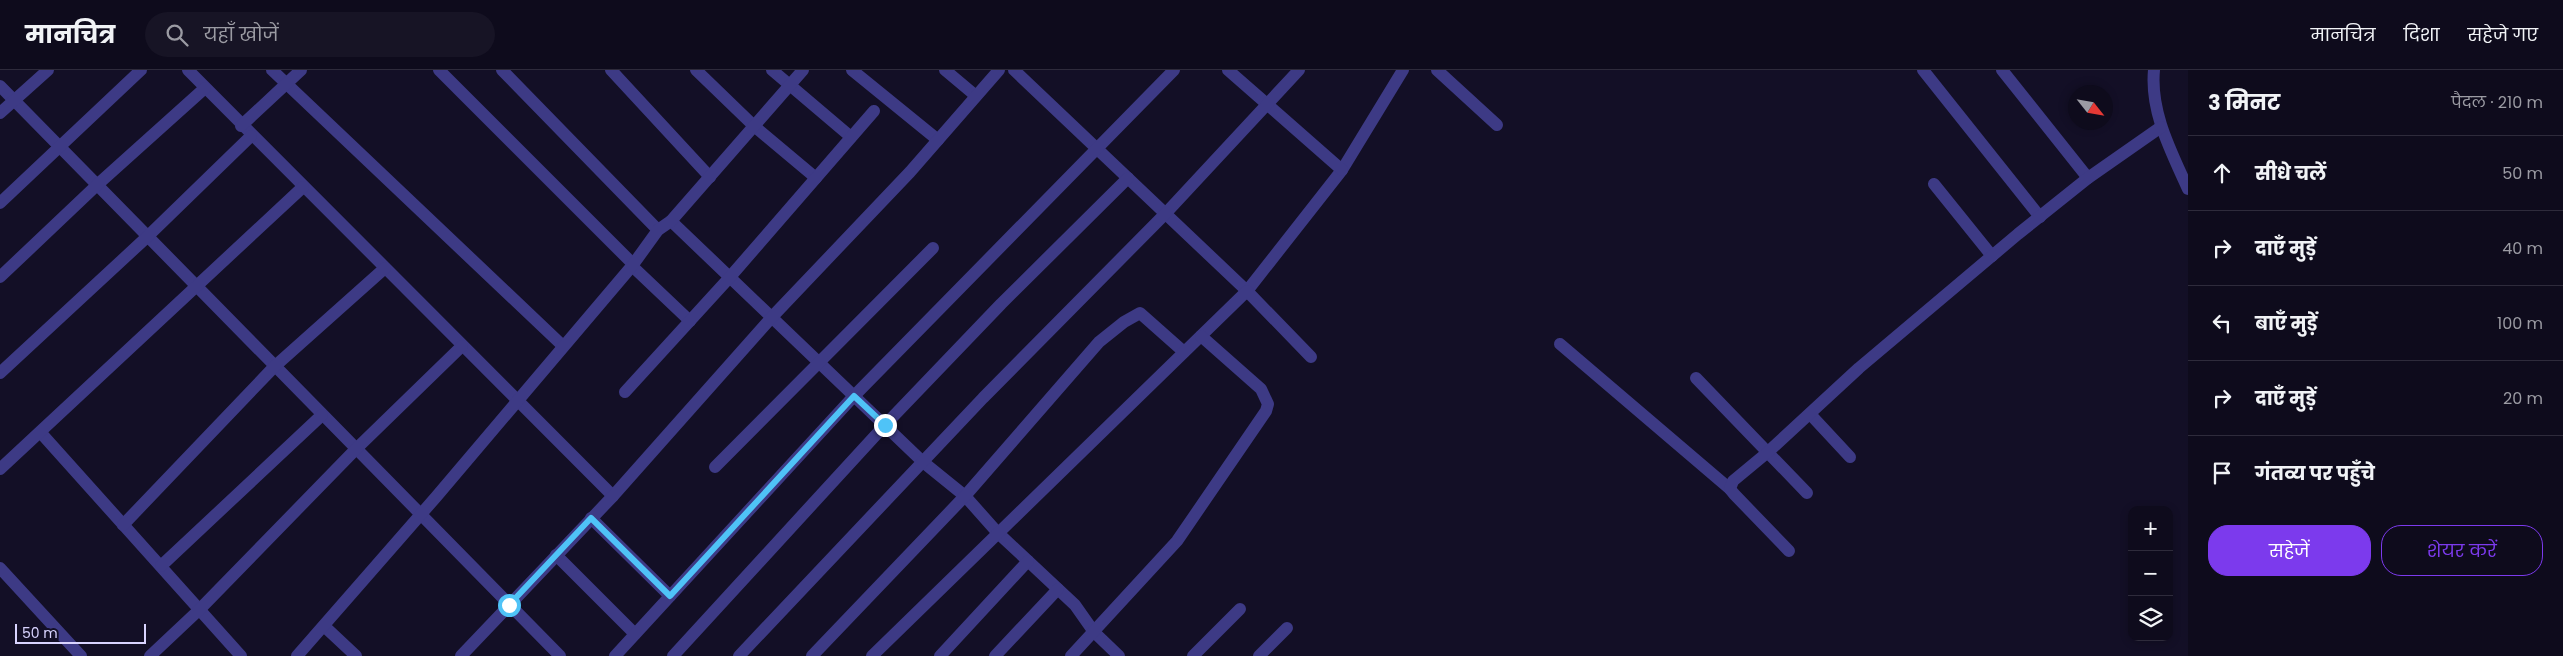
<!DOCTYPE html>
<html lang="hi">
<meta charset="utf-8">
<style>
:root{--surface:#0e0b1c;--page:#171425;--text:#f1f3f6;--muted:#9b9ba3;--line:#2e2b3b;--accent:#7c3aed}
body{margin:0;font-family:Poppins,"Noto Sans Devanagari",sans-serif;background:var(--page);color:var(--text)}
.controls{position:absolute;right:15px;bottom:15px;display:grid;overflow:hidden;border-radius:10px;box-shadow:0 2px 8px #0003}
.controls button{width:45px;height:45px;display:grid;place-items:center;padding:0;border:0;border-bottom:1px solid var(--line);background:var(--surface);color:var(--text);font:25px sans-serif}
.compass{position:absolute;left:2068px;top:15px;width:45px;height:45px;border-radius:50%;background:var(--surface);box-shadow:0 2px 8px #0003;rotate:121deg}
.scale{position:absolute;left:15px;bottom:12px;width:131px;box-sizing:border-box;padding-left:5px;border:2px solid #d9d4ff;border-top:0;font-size:14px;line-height:18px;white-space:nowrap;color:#d9d4ff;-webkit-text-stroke:4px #130f26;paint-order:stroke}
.stop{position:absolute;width:15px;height:15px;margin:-11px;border:4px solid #4fc3f7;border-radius:50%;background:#fff}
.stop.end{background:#4fc3f7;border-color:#fff;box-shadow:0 1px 5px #0008}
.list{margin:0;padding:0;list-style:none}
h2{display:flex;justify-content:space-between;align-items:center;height:65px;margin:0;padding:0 20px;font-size:21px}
h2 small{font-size:16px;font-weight:400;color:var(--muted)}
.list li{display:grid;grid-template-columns:32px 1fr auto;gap:15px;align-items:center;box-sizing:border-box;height:75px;padding:0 20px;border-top:1px solid var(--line)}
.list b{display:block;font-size:19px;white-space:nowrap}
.list em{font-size:16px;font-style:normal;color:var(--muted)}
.actions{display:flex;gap:10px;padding:15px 20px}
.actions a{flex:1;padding:11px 0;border:1px solid var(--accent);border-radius:20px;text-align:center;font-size:18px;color:var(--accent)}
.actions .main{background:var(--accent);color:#fff}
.icon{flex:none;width:28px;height:28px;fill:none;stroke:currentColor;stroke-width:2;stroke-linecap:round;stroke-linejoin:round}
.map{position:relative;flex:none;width:2188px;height:586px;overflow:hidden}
header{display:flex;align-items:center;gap:30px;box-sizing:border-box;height:70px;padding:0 25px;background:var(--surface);border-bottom:1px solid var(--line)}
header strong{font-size:24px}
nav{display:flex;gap:28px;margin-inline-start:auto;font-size:18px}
.search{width:350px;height:45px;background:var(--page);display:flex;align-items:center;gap:12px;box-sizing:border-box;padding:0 18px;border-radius:28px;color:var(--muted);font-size:19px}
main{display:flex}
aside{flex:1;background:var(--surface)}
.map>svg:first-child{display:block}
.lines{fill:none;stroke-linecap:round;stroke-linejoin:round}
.street{stroke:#3d3a85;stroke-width:12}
.route{stroke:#4fc3f7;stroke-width:6}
</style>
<header>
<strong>मानचित्र</strong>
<div class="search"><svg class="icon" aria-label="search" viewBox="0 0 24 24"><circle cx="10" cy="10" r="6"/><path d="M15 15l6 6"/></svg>यहाँ खोजें</div>
<nav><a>मानचित्र</a><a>दिशा</a><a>सहेजे गए</a></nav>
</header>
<main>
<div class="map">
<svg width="2188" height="586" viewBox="0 0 2188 586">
<rect width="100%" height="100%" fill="#130f26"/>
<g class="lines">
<g class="street">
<polyline points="188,0 613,426"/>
<polyline points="272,0 563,276"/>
<polyline points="439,0 633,194"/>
<polyline points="502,0 658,160"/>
<polyline points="611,0 710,107"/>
<polyline points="696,0 754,56 816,108"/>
<polyline points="772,0 851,67"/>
<polyline points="852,0 938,70"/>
<polyline points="945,0 976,26"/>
<polyline points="1014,0 1247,221 1342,100 1403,0"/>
<polyline points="1228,0 1342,100"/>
<polyline points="1437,0 1497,55"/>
<polyline points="1923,0 2040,147"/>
<polyline points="2002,0 2088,108"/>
<path d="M2154,0C2150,42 2171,81 2188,119"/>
<polyline points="0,16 560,586"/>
<polyline points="0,43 48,0"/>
<polyline points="241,56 301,0"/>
<polyline points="1934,114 1992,186"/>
<polyline points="0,133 141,0"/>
<polyline points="671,151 923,392 965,426 997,462 1075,535 1094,562 1119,586"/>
<polyline points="632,196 690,251"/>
<polyline points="0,207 97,115 205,18"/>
<polyline points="1560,274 1730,419"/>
<polyline points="0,303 147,167 251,66"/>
<polyline points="1696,308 1807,423"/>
<polyline points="625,322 730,207 874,41"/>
<polyline points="1810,344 1850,387"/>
<polyline points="41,363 241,586"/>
<polyline points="715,397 933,178"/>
<polyline points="0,399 303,117"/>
<polyline points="591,448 670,526"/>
<polyline points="123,455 274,297 385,198"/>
<polyline points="1789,481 1734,424 1730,419 1733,411 1768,382 1859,298 2018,164 2088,108 2161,57"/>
<polyline points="556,485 635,564"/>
<polyline points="161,496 322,345"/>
<polyline points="0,498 81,586"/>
<polyline points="324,556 356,586"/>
<polyline points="150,586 200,539 355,380 462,276"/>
<polyline points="297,586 436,427 632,196 658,160 671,151 803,0"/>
<polyline points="461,586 613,426 772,247 910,102 999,0"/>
<polyline points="615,586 854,326 1174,0"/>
<polyline points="673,586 885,355 1001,234 1128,108"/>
<polyline points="739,586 983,328 1166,143 1299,0"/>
<polyline points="812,586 965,426 1099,272 1124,252 1140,243 1184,282"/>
<polyline points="872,586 1247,221 1311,287"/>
<polyline points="940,586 1028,491"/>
<polyline points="995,586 1058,519"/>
<polyline points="1071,586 1177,471 1266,341 1268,334 1261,319 1201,266"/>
<polyline points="1193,586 1240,539"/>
<polyline points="1259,586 1287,558"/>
</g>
</g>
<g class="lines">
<polyline class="route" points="509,535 591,448 670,526 854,326 885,355"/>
</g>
</svg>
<div class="controls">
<button>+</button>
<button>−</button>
<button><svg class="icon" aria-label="layers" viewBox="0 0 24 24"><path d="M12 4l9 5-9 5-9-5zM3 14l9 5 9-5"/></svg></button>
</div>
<svg class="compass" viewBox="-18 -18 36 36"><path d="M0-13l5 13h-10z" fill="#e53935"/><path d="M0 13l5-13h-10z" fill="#9b9ba3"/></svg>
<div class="scale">50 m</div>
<div class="stop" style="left:509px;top:535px"></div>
<div class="stop end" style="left:885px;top:355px"></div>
</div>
<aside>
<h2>3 मिनट<small>पैदल · 210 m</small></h2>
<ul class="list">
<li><svg class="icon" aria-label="ahead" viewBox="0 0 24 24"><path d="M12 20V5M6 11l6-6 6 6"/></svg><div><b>सीधे चलें</b></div><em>50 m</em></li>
<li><svg class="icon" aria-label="right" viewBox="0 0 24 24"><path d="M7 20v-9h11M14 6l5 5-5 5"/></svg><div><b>दाएँ मुड़ें</b></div><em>40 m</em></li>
<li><svg class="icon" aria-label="left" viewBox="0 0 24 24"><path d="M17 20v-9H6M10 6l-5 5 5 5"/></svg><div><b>बाएँ मुड़ें</b></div><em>100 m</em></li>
<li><svg class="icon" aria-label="right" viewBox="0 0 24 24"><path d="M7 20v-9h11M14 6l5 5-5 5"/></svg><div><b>दाएँ मुड़ें</b></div><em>20 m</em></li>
<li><svg class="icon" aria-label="arrive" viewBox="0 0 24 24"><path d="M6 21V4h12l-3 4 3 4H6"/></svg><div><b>गंतव्य पर पहुँचे</b></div></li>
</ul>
<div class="actions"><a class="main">सहेजें</a><a>शेयर करें</a></div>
</aside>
</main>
